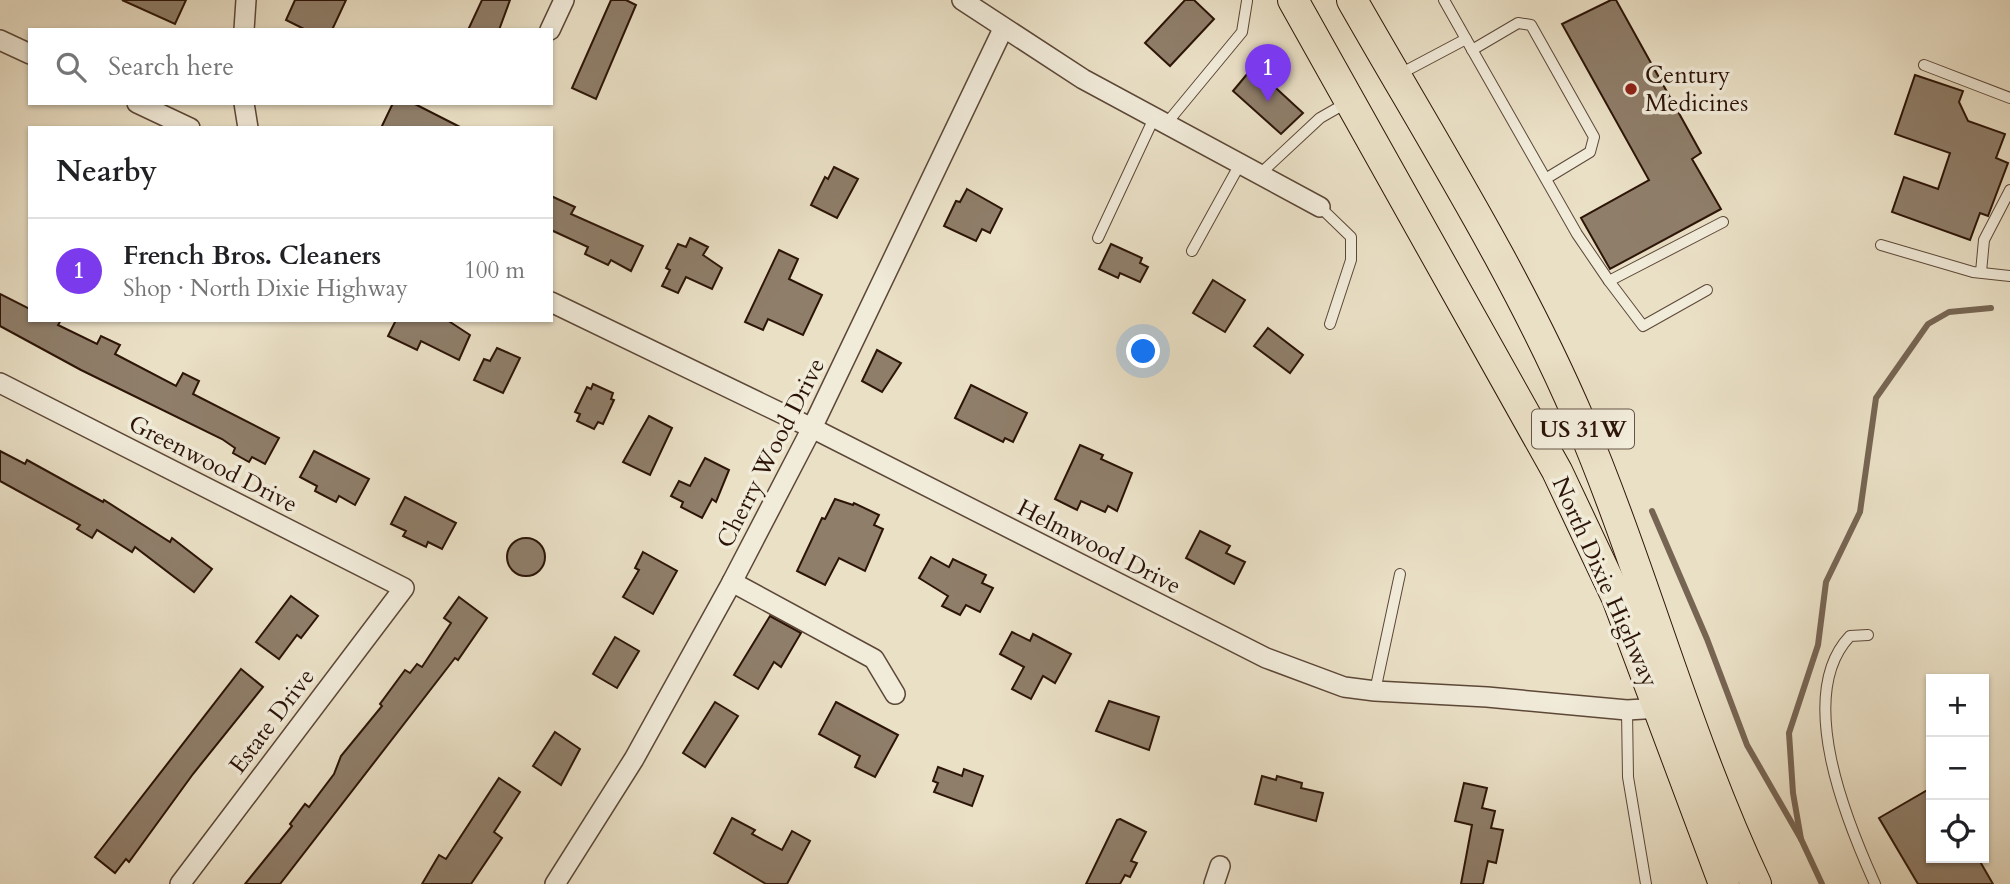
<!DOCTYPE html>
<meta charset="utf-8">
<style>
:root{--surface:#fff;--page:#f2f2f2;--text:#202124;--muted:#757577;--line:#e0e0e0;--accent:#7c3aed}
body{margin:0;font-family:Cardo,serif;background:var(--page);color:var(--text)}
.controls{position:absolute;right:21px;bottom:21px;display:grid;overflow:hidden;border-radius:0px;box-shadow:0 2px 5px #0004}
.controls button{width:63px;height:63px;display:grid;place-items:center;padding:0;border:0;border-bottom:2px solid var(--line);background:var(--surface);color:var(--text);font:35px sans-serif}
.you{position:absolute;left:1144px;top:352px;width:24px;height:24px;margin:-18px;border:5px solid #fff;border-radius:50%;background:#1a73e8;box-shadow:0 0 0 10px #1a73e833}
.badge{display:grid;place-items:center;width:46px;height:46px;border-radius:50%;background:var(--accent);color:#fff;font-size:23px;font-weight:700}
.pin{position:absolute;translate:-50% -58px;filter:drop-shadow(0 2px 4px #0008)}
.pin::after{content:'';position:absolute;top:37px;width:24px;height:21px;background:inherit;clip-path:polygon(0 0,100% 0,50% 100%)}
.list{margin:0;padding:0;list-style:none}
h2{display:flex;justify-content:space-between;align-items:center;height:91px;margin:0;padding:0 28px;font-size:30px}
h2 small{font-size:23px;font-weight:400;color:var(--muted)}
.list li{display:grid;grid-template-columns:46px 1fr auto;gap:21px;align-items:center;box-sizing:border-box;height:105px;padding:0 28px;border-top:2px solid var(--line)}
.list b{display:block;font-size:26px;white-space:nowrap}
.list p{margin:0;font-size:23px;white-space:nowrap;color:var(--muted)}
.list em{font-size:23px;font-style:normal;color:var(--muted)}
.icon{flex:none;width:38px;height:38px;fill:none;stroke:currentColor;stroke-width:2;stroke-linecap:round;stroke-linejoin:round}
.map{position:relative;flex:none;width:2010px;height:884px;overflow:hidden}
.search{position:absolute;background:var(--surface);box-shadow:0 2px 5px #0004;left:28px;top:28px;width:525px;height:77px;display:flex;align-items:center;gap:18px;box-sizing:border-box;padding:0 24px;border-radius:0px;color:var(--muted);font-size:26px}
.panel{position:absolute;background:var(--surface);box-shadow:0 2px 5px #0004;left:28px;top:126px;width:525px;height:196px;border-radius:0px}
.map>svg:first-child{display:block}
.lines{fill:none;stroke-linecap:round;stroke-linejoin:round}
.stream{stroke:#776553;stroke-width:6}
.building{fill:#8f7e6a;stroke:#2c1407;stroke-width:2}
.lane-casing{stroke:#5c4737;stroke-width:12}
.street-casing{stroke:#5c4737;stroke-width:22}
.primary-casing{stroke:#2c1407;stroke-width:32}
.lane{stroke:#f1ebda;stroke-width:10}
.street{stroke:#f1ebda;stroke-width:19}
.primary{stroke:#eae0c6;stroke-width:30}
.poi-dot{fill:#8f2418;stroke:#f1ebda;stroke-width:2.5}
.labels{text-anchor:middle;dominant-baseline:central;stroke-width:7;stroke-linejoin:round;paint-order:stroke}
.shield{fill:#f1ebda;stroke:#675446;stroke-width:2}
.shield-label{font-size:23px;font-weight:bold;fill:#2c1407}
.poi-label{font-size:24px;fill:#2c1407;stroke:#f1ebda;text-anchor:start}
.street-label{font-size:24px;fill:#2c1407;stroke:#f1ebda}
</style>
<div class="map">
<svg width="2010" height="884" viewBox="0 0 2010 884">
<rect width="100%" height="100%" fill="#eae0c6"/>
<filter id="stains"><feTurbulence type="fractalNoise" baseFrequency=".00286" numOctaves="4"/><feColorMatrix values="0 0 0 0 .2 0 0 0 0 .09 0 0 0 0 .02 0 0 0 .5 -.17"/></filter>
<radialGradient id="worn" r=".72"><stop offset=".6" stop-color="#630" stop-opacity="0"/><stop offset="1" stop-color="#630" stop-opacity=".3"/></radialGradient>
<g class="lines">
<g class="stream">
<polyline points="1652,511 1707,639 1747,745 1801,839 1822,884"/>
<polyline points="1801,839 1793,793 1789,733 1818,645 1826,582 1860,512 1876,398 1928,324 1949,312 1991,308"/>
</g>
</g>
<g class="building">
<polygon points="122,0 186,0 175,24"/>
<polygon points="295,0 346,0 332,30 306,30 286,20"/>
<polygon points="482,0 510,0 499,30 468,30"/>
<polygon points="611,0 626,0 636,5 596,99 572,88"/>
<polygon points="1185,0 1194,0 1214,19 1170,66 1145,43"/>
<polygon points="1611,0 1616,0 1701,153 1692,159 1721,209 1610,269 1581,218 1649,180 1562,24"/>
<polygon points="1253,67 1303,113 1281,134 1233,91"/>
<polygon points="1915,75 1963,91 1959,102 1968,121 2005,134 1996,158 2008,163 1988,216 1980,213 1970,240 1892,212 1904,177 1938,189 1950,153 1895,134"/>
<polygon points="393,103 413,103 462,128 381,128"/>
<polygon points="834,167 858,179 837,218 811,205 825,177 828,179"/>
<polygon points="967,189 1002,209 990,233 982,229 976,241 944,226 956,201 960,202"/>
<polygon points="551,196 575,207 571,214 643,246 631,271 611,260 608,265 585,254 588,247 551,230"/>
<polygon points="690,238 708,247 703,255 722,268 712,289 686,277 678,293 662,286 670,270 666,268 678,244 686,247"/>
<polygon points="1111,244 1142,258 1140,263 1148,267 1140,282 1120,273 1118,278 1099,269"/>
<polygon points="779,250 798,259 789,279 822,295 803,335 768,319 763,330 745,322"/>
<polygon points="1213,280 1245,300 1225,332 1193,313"/>
<polygon points="0,294 30,309 30,320 61,320 58,325 97,344 101,336 120,345 115,354 176,386 183,373 199,381 193,394 279,438 265,464 252,457 249,462 233,453 235,448 222,439 81,370 0,326"/>
<polygon points="396,320 447,320 470,335 459,360 421,341 417,350 388,336"/>
<polygon points="1268,328 1303,355 1290,373 1254,346"/>
<polygon points="497,348 520,358 503,393 474,380 484,359 490,361"/>
<polygon points="877,350 901,363 882,392 862,381"/>
<polygon points="593,384 613,393 611,399 614,400 603,424 598,422 594,429 577,421 580,414 575,412 587,387 591,389"/>
<polygon points="971,385 1027,413 1013,442 1005,438 1003,442 955,418"/>
<polygon points="649,416 672,428 650,475 623,462"/>
<polygon points="1080,445 1103,455 1101,459 1132,473 1117,511 1108,506 1105,512 1081,501 1077,510 1055,499"/>
<polygon points="0,451 25,464 27,460 103,502 104,500 170,542 172,538 212,569 194,592 135,547 132,552 97,530 92,538 77,529 80,525 0,481"/>
<polygon points="314,451 369,479 355,505 339,496 336,502 315,491 317,486 300,477"/>
<polygon points="705,458 729,470 716,502 712,499 702,518 681,507 683,502 671,496 679,481 690,486"/>
<polygon points="405,497 456,523 442,549 428,542 426,547 403,536 406,531 391,524"/>
<polygon points="835,499 853,505 854,503 879,515 874,525 883,529 865,571 839,558 825,585 797,571 822,518 825,519"/>
<polygon points="1200,531 1230,546 1226,553 1245,562 1234,584 1186,558"/>
<circle cx="526" cy="557" r="19"/>
<polygon points="643,552 677,571 653,614 623,597 639,570 635,568"/>
<polygon points="931,557 949,567 953,559 986,575 982,583 993,588 980,612 966,605 960,615 942,606 948,596 919,578"/>
<polygon points="291,596 318,616 301,638 297,635 279,659 256,642"/>
<polygon points="459,597 487,618 458,660 455,658 280,884 245,884 292,826 290,824 305,804 309,807 334,774 341,756 382,706 380,704 405,670 410,673 417,664 422,667 451,623 444,618"/>
<polygon points="770,616 801,633 781,667 774,662 758,689 734,675"/>
<polygon points="1012,632 1030,641 1033,634 1071,654 1055,683 1043,676 1031,699 1012,689 1024,667 1000,654"/>
<polygon points="615,637 639,651 617,688 593,674"/>
<polygon points="241,669 263,687 193,774 129,862 126,859 115,873 95,857"/>
<polygon points="1109,701 1159,717 1149,750 1096,731"/>
<polygon points="715,702 738,716 705,767 683,753"/>
<polygon points="836,702 898,735 875,777 855,767 860,756 819,734"/>
<polygon points="555,732 580,749 561,785 533,766"/>
<polygon points="938,767 962,776 964,769 983,776 972,806 934,792 938,783 933,781"/>
<polygon points="1262,776 1276,780 1277,776 1302,783 1301,788 1323,793 1316,821 1255,804"/>
<polygon points="499,778 520,792 494,832 502,838 471,884 422,884 439,855 446,859"/>
<polygon points="1464,783 1487,788 1482,808 1495,811 1491,828 1503,830 1496,863 1488,861 1483,884 1461,884 1472,825 1455,821"/>
<polygon points="1931,788 1931,858 1978,858 1993,884 1918,884 1879,818"/>
<polygon points="732,818 755,830 752,834 782,850 792,831 810,841 787,884 766,884 714,853"/>
<polygon points="1120,819 1146,832 1131,861 1137,863 1130,877 1125,875 1120,884 1086,884 1117,820"/>
</g>
<g class="lines">
<defs>
<g id="lane">
<polyline points="1466,39 1577,234 1609,281 1723,222"/>
<polyline points="1472,50 1518,23 1531,25 1594,137 1590,152 1547,178"/>
<polyline points="1924,65 2010,98"/>
<polyline points="1398,75 1466,39 1444,0"/>
<polyline points="1166,124 1242,32 1247,1"/>
<polyline points="1260,174 1320,118 1348,102"/>
<polyline points="1320,207 1351,237 1351,260 1330,324"/>
<polyline points="1098,238 1154,118"/>
<polyline points="1881,245 1973,272 2010,276"/>
<polyline points="1192,251 1240,164"/>
<polyline points="1981,272 1984,240 2010,190"/>
<polyline points="1609,281 1643,326 1707,290"/>
<path d="M1868,635L1850,636C1794,695 1847,822 1875,884"/>
<polyline points="1375,691 1400,574"/>
<polyline points="1627,710 1628,777 1646,884"/>
</g>
<g id="street">
<polyline points="962,0 1083,79 1320,207"/>
<polyline points="244,30 246,0"/>
<polyline points="550,30 564,0"/>
<polyline points="0,40 30,54"/>
<polyline points="137,103 190,128"/>
<polyline points="244,103 248,128"/>
<polyline points="551,302 812,428 1266,658 1344,687 1375,691 1487,697 1627,710 1660,708"/>
<polyline points="0,383 404,588 180,884"/>
<polyline points="732,582 874,659 895,694"/>
<polyline points="555,884 634,759 732,582 812,428 1003,29"/>
<polyline points="1214,884 1220,866"/>
</g>
<g id="primary">
<polyline points="1293,0 1557,471 1617,598 1724,884"/>
<path d="M1352,0C1430,137 1517,274 1579,419C1644,572 1685,733 1756,884"/>
</g>
</defs>
<use href="#lane" class="lane-casing"/>
<use href="#street" class="street-casing"/>
<use href="#primary" class="primary-casing"/>
<use href="#lane" class="lane"/>
<use href="#street" class="street"/>
<use href="#primary" class="primary"/>
</g>
<circle class="poi-dot" cx="1631" cy="89" r="7"/>
<g class="labels">
<rect class="shield" x="1532" y="409.5" width="102" height="39" rx="5"/>
<g class="shield-label">
<text x="1583" y="429">US 31W</text>
</g>
<g class="poi-label">
<text x="1645" y="75">Century<tspan x="1645" dy="28">Medicines</tspan></text>
</g>
<g class="street-label">
<text transform="translate(771 453) rotate(-63)">Cherry Wood Drive</text>
<text transform="translate(213 464) rotate(27)">Greenwood Drive</text>
<text transform="translate(1099 547) rotate(27)">Helmwood Drive</text>
<text transform="translate(1605 582) rotate(66)">North Dixie Highway</text>
<text transform="translate(272 721) rotate(-53)">Estate Drive</text>
</g>
</g>
<rect width="100%" height="100%" filter="url(#stains)"/>
<rect width="100%" height="100%" fill="url(#worn)"/>
</svg>
<div class="controls">
<button>+</button>
<button>−</button>
<button><svg class="icon" aria-label="locate" viewBox="0 0 24 24"><circle cx="12" cy="12" r="6"/><path d="M12 2v4M12 18v4M2 12h4M18 12h4"/></svg></button>
</div>
<div class="you"></div>
<div class="pin badge" style="left:1268px;top:102px">1</div>
<div class="search"><svg class="icon" aria-label="search" viewBox="0 0 24 24"><circle cx="10" cy="10" r="6"/><path d="M15 15l6 6"/></svg>Search here</div>
<section class="panel">
<h2>Nearby<small></small></h2>
<ul class="list">
<li><span class="badge">1</span><div><b>French Bros. Cleaners</b><p>Shop · North Dixie Highway</p></div><em>100 m</em></li>
</ul>
</section>
</div>
